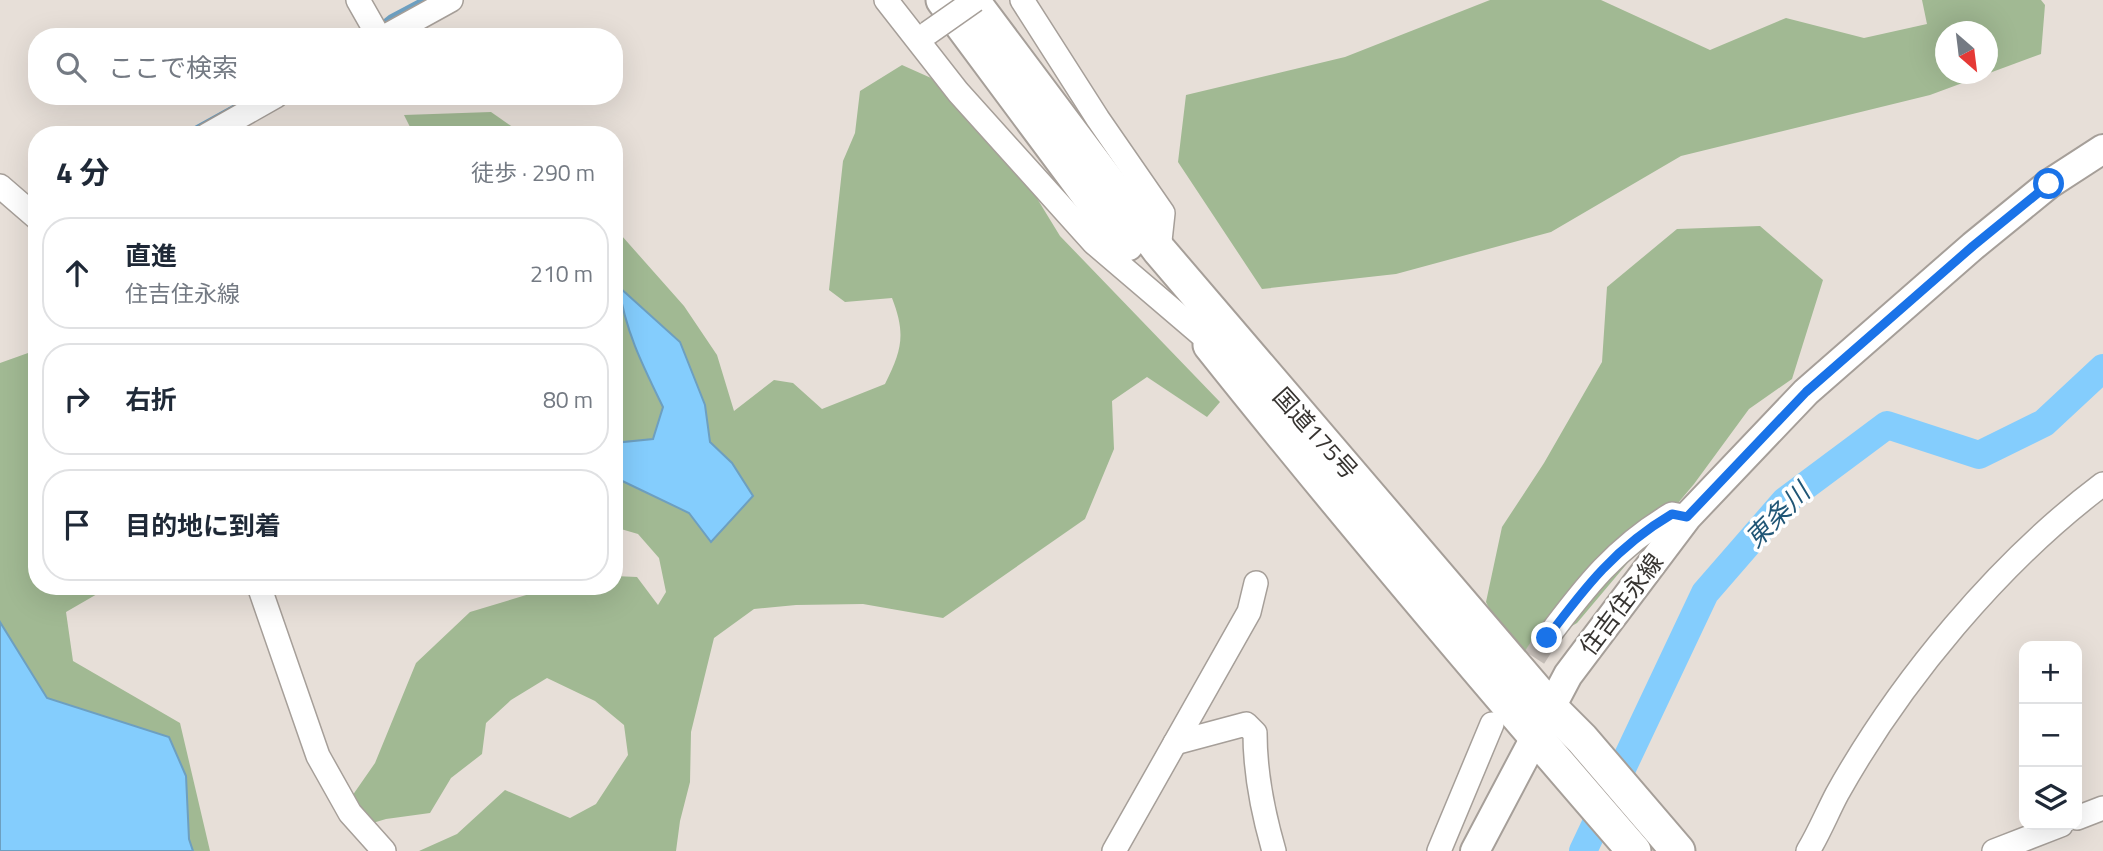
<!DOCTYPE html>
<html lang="ja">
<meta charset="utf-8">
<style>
:root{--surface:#fff;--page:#f6f6f7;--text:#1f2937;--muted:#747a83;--line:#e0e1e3}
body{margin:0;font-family:"Titillium Web","Noto Sans JP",sans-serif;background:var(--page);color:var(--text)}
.controls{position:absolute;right:21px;bottom:21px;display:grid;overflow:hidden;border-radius:14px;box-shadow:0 7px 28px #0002}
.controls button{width:63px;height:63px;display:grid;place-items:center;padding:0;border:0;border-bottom:2px solid var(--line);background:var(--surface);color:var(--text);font:35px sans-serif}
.compass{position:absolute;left:1935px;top:21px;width:63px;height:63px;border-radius:50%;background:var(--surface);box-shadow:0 7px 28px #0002;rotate:152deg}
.stop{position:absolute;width:21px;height:21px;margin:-16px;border:5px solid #1a73e8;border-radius:50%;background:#fff}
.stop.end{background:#1a73e8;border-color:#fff;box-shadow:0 2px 7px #0008}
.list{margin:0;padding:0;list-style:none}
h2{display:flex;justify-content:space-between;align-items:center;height:91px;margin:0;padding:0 28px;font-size:30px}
h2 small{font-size:23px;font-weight:400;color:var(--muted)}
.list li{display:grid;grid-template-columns:46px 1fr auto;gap:21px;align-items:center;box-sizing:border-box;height:112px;margin:0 14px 14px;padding:0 14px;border:2px solid var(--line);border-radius:28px}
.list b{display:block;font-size:26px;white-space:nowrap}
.list p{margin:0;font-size:23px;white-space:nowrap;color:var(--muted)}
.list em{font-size:23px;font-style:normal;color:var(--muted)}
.icon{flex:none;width:38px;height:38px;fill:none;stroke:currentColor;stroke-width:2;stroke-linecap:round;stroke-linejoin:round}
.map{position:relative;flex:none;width:2103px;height:851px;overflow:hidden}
.search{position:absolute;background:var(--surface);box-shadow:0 7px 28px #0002;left:28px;top:28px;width:595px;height:77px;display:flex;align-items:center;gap:18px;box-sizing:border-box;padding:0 24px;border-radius:28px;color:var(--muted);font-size:26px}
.panel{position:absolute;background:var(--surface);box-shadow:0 7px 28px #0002;left:28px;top:126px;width:595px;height:469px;border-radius:28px}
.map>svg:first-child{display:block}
.green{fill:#a1b993;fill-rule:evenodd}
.water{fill:#84cdfd;stroke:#6d9fc0;stroke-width:2}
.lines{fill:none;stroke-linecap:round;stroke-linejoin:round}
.stream{stroke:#6d9fc0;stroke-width:4.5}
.river{stroke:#84cdfd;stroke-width:28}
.minor-tunnel{stroke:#c4bdb7;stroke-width:23;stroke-dasharray:23 11;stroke-linecap:butt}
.minor-casing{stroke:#a69f99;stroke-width:26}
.major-casing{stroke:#a69f99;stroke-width:32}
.highway-casing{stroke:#a69f99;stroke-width:37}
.minor{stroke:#fff;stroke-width:23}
.major{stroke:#fff;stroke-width:28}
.highway{stroke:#fff;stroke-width:33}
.minor-bridge-casing{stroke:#a69f99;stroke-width:26;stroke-linecap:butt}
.minor-bridge{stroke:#fff;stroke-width:23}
.route{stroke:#1a73e8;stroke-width:9}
.labels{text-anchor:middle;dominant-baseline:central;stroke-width:7;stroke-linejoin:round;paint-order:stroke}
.street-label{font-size:24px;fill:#373431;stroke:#fff}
.water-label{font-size:26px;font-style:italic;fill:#205676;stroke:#fff}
</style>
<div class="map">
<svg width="2103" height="851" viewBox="0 0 2103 851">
<rect width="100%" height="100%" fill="#e7dfd8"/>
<g class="green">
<path d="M1490,0H1601L1710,50L1786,18L1864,38L1927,24L1922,0H2041L2045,5L2041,54L1930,95L1681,156L1551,232L1396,274L1262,289L1178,162L1186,95L1345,57ZM1946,32H1988V74H1946Z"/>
<path d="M902,65L940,82L1013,159L1060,236L1220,402L1207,417L1147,377L1112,401L1114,449L1085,519L943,618L863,604L796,605L754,609L714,638L691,732L690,782L680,821L676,851H419L457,834L505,790L570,818L596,804L628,755L624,725L595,701L547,678L511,700L486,723L482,754L451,778L430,813L386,819L366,825L350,799L375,763L416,663L470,612L556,586H614V576L637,577L658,605L666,592L659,558L638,534L614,527V227L684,306L717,355L734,411L774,380L793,383L822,409L885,384C902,350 906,334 892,298L845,302L829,290L843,161L855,133L860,91Z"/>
<polygon points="491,112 524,135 414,135 404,115"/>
<polygon points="1760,226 1823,280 1792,379 1749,409 1694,484 1577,623 1514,660 1486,602 1502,527 1544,463 1602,362 1607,287 1677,229"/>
<polygon points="28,353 37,358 37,586 111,586 66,612 73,661 180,723 210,851 164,851 0,676 0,363"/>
</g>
<g class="water">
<path d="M619,287L680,342L705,405L710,442L732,463L753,496L711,542L689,513L614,477V443L653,439L663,407C644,368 625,331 619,287Z"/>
<polygon points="0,622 47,698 169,737 186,776 189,839 193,851 0,851"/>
</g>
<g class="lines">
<g class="stream">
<polyline points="379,26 390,17 422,0"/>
<polyline points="183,135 250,98"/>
</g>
<polyline class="river" points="1583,851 1705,593 1785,501 1887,425 1979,455 2044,423 2103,368"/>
<polyline class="minor-tunnel" points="1516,686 1547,638"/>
<defs>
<g id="minor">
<polyline points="358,0 379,37"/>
<polyline points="886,0 958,92 1094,243 1203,336"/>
<polyline points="1022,0 1098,119 1163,213 1159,250"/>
<polyline points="384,37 451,0"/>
<polyline points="207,135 276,96"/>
<polyline points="0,186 37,218"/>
<polyline points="259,586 318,756 350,813 384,851"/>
<path d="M1547,638C1585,587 1616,547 1672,514L1687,517"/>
<path d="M1175,743L1246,724L1255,733C1255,773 1263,813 1274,851"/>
<polyline points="2077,818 2103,808"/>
<polyline points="1114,851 1249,612 1256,583"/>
<polyline points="1439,851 1492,724"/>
<path d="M1808,851C1819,833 1827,813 1837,794C1900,681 1999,562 2103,484"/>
<polyline points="1994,851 2061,825"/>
</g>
<polyline id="major" points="1475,851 1568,675 1687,517 1806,392 1973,246 2049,184 2103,149"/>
<g id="highway">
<polyline points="943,0 1091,199 1127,244"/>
<polyline points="972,0 1159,250 1551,708 1582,739 1678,851"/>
<path d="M1210,345C1347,517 1490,685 1634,851"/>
</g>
</defs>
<use href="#minor" class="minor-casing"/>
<use href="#major" class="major-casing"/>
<use href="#highway" class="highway-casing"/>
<use href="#minor" class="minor"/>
<use href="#major" class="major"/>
<use href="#highway" class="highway"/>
<defs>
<polyline id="minor-bridge" points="928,33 975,0"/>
</defs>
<use href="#minor-bridge" class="minor-bridge-casing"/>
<use href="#minor-bridge" class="minor-bridge"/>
</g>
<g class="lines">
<path class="route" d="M1547,638C1585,587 1616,547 1672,514L1687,517L1806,392L1973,246L2049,184"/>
</g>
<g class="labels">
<g class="street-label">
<text transform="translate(1316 433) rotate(48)">国道175号</text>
<text transform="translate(1621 604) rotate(-53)">住吉住永線</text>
</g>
<g class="water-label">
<text transform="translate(1777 515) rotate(-45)">東条川</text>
</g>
</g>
</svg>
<div class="controls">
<button>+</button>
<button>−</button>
<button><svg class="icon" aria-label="layers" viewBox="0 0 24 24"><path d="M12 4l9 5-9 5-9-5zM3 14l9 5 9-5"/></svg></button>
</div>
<svg class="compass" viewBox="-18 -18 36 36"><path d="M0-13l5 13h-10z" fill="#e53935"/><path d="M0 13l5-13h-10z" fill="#747a83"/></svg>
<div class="stop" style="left:2049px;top:184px"></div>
<div class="stop end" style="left:1547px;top:638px"></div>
<div class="search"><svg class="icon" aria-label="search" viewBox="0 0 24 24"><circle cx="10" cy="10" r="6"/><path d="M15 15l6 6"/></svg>ここで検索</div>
<section class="panel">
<h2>4 分<small>徒歩 · 290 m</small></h2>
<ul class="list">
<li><svg class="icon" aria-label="ahead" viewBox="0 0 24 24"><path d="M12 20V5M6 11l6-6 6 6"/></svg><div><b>直進</b><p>住吉住永線</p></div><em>210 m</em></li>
<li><svg class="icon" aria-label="right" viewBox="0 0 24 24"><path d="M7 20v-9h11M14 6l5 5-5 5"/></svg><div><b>右折</b></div><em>80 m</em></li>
<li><svg class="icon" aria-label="arrive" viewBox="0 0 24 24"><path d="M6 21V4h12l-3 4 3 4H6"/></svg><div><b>目的地に到着</b></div></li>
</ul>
</section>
</div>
